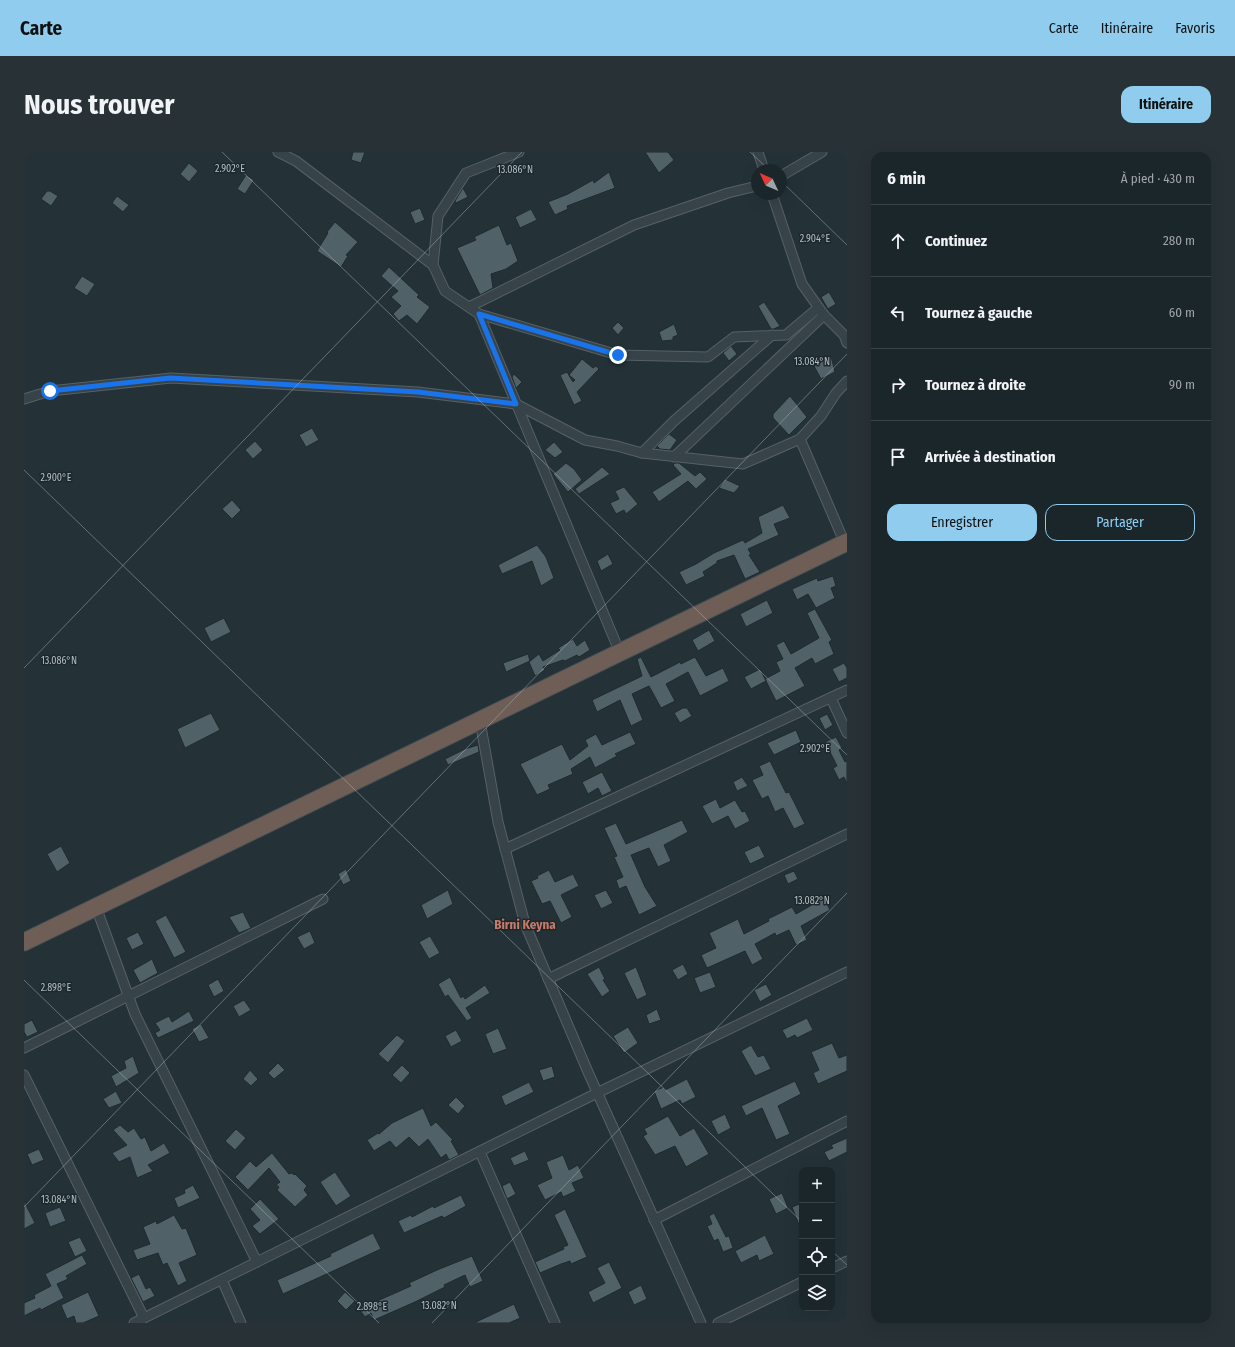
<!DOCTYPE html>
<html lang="fr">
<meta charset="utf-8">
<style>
:root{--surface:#1b262a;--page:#283236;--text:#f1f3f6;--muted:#a0a5a8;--line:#394347;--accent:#8fcced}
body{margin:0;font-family:"Fira Sans Condensed",sans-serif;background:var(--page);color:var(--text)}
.controls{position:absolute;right:12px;bottom:12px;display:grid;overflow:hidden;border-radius:8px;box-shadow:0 4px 16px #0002}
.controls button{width:36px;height:36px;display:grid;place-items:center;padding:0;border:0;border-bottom:1px solid var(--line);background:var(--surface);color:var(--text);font:20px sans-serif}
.compass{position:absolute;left:727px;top:12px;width:36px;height:36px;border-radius:50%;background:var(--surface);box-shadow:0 4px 16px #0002;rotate:314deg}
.stop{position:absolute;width:12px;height:12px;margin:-9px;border:3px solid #1a73e8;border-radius:50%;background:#fff}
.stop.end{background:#1a73e8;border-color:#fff;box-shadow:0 1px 4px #0008}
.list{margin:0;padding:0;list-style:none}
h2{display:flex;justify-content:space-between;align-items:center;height:52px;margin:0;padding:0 16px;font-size:17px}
h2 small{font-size:13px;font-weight:400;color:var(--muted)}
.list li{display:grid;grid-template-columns:26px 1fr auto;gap:12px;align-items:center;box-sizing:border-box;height:72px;padding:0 16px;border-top:1px solid var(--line)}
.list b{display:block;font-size:15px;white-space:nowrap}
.list em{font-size:13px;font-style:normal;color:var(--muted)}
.actions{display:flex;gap:8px;padding:12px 16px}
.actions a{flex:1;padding:9px 0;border:1px solid var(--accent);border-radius:12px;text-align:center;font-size:14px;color:var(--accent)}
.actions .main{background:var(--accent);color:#111}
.icon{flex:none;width:22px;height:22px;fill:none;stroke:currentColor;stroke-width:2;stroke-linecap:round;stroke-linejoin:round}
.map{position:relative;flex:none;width:823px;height:1171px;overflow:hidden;border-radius:12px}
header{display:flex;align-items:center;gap:24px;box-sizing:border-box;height:56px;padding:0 20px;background:var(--accent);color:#111}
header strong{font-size:19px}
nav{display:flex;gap:22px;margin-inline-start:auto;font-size:14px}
.intro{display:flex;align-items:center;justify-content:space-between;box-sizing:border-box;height:96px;padding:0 24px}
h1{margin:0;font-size:28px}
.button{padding:10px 18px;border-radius:12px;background:var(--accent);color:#111;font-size:14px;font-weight:700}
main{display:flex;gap:24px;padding:0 24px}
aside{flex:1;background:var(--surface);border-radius:12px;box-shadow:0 4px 16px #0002}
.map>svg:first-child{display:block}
.building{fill:#516168;stroke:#1f2a2f}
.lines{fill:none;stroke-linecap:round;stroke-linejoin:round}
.street-casing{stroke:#556166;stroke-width:11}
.highway-casing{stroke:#424e53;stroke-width:19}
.street{stroke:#374348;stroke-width:9}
.highway{stroke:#6e5e55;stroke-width:17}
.route{stroke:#1a73e8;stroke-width:5}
.ticks{fill:none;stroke:#b2bec4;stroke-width:1;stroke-opacity:0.45}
.labels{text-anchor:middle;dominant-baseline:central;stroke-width:3;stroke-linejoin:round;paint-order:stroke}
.quarter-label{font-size:13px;font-weight:bold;fill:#c87a69;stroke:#1d282d}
.ticks-label{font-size:10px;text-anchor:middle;fill:#b2bec4;stroke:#1d282d;stroke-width:3;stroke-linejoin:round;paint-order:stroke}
</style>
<header>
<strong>Carte</strong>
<nav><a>Carte</a><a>Itinéraire</a><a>Favoris</a></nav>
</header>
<div class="intro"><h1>Nous trouver</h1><a class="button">Itinéraire</a></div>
<main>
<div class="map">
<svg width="823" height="1171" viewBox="0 0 823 1171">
<rect width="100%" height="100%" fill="#243238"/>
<g class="building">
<polygon points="329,0 341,0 337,11 327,8"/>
<polygon points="621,0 644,0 650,8 635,21"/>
<polygon points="165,11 174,19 165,30 156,22"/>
<polygon points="585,20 591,36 543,54 544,57 531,63 524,50 544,42 569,28 570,31"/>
<polygon points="222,23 230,28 221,42 213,37"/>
<polygon points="439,36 444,45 432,51 431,49"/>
<polygon points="23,39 26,39 34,44 27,54 17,47"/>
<polygon points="93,44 105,53 99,60 88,51"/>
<polygon points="396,56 401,68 391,72 386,60"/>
<polygon points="507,57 513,68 496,76 491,65"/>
<polygon points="311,70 334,90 322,103 324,104 317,115 293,99 304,81 303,80"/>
<polygon points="475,73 483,93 487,91 494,109 482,117 467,122 469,136 456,143 433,96 452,88 450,85"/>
<polygon points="365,115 395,143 393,145 406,155 393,172 383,163 375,169 369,162 377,154 367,145 374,139 357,124"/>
<polygon points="58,124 71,132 63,144 50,136"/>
<polygon points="805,140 812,152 804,157 797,145"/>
<polygon points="740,150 756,174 750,177 747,177 734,154"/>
<polygon points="594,170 600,176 594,183 588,176"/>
<polygon points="650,172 654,183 649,185 649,188 638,189 635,180"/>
<polygon points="707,194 713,202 705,209 699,201"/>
<polygon points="807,204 811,220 797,227 790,214"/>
<polygon points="558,207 569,216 572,214 575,217 553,240 558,249 550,253 536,223 543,220 549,230 551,228 545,223"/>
<polygon points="490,222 498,230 492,236 488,225"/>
<polygon points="766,244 783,265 765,283 749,266 749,262"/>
<polygon points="288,276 295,288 282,295 275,283"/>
<polygon points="645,282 653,288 646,298 636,297 633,294"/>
<polygon points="231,289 239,298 229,307 221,298"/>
<polygon points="530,290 539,300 531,306 521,298"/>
<polygon points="542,311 550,317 558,328 544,340 529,322"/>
<polygon points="651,311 655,311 671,324 676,320 683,327 672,337 664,329 635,350 628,340 657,322 649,313"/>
<polygon points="578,315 586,322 555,342 551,337"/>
<polygon points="701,327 716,334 710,341 695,336"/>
<polygon points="600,335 614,352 602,362 600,358 592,362 586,351 595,347 591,339"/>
<polygon points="208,348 217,358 208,367 198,357"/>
<polygon points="759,353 766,366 750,372 755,383 724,397 727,402 725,403 736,420 721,427 710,403 693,409 693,411 679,420 681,424 662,433 655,420 672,412 690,401 719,388 721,391 738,381 734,365"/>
<polygon points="513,393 522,405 530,426 517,434 508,409 478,422 474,413"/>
<polygon points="584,402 589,412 577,419 573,409"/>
<polygon points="809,424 812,434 807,436 811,446 792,456 784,442 773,448 768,437 793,426 794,429"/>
<polygon points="743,448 749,461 722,475 716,462"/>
<polygon points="791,457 808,488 805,490 810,502 791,512 788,506 771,516 781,534 752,549 741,527 756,519 752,510 759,507 752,493 760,489 767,502 795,486 783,461"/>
<polygon points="200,466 207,480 187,490 180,476"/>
<polygon points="685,478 691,489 674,499 668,488"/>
<polygon points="549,487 553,494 561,488 566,498 555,505 553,503 541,509 539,508 519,515 521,518 511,524 505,510 515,502 519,509 536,498 534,496"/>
<polygon points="504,502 506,509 482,520 479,511"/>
<polygon points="617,505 627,525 656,510 657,512 671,505 682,524 699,516 705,529 676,544 664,520 642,532 651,549 637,556 625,534 608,542 619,568 607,574 596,548 573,560 568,548 618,524 613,507"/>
<polygon points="820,511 823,516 823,526 815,530 808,517"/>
<polygon points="736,517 742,529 727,537 720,525"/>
<polygon points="659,556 663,556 668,564 656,571 650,561"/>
<polygon points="187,561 196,578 161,596 153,577"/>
<polygon points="803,562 809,573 801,578 795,566"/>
<polygon points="772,578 777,590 750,603 743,591"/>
<polygon points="606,580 612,592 591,602 593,604 571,616 566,605 547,617 549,622 524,633 526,637 513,643 496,612 538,592 546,608 564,594 561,588 572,582 578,593"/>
<polygon points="812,585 818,596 815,598 821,610 823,609 823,632 820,625 815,628 809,616 813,614 801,590"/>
<polygon points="454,593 455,600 424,613 421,607 441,597"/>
<polygon points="746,609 762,641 765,640 781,672 770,677 759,656 751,660 744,644 738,647 728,628 739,623 735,614"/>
<polygon points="578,620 588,639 578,644 574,636 564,642 558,630"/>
<polygon points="718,625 724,634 713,639 709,630"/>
<polygon points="692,647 696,656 711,648 718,660 721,659 726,669 711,677 704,664 688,672 678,654"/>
<polygon points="658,668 664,680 640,693 647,709 634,715 625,696 607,703 621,735 633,754 615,763 602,734 595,737 592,728 599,725 590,705 593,704 580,676 592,671 602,692"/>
<polygon points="735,693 741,705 726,712 720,700"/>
<polygon points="37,694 46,711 33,720 23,702"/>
<polygon points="322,717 327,729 319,733 314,722"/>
<polygon points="525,718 531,730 549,722 555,734 537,743 548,765 537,771 526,749 518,752 507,729 514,726 513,724"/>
<polygon points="770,719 774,727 764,732 760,723"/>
<polygon points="424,738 429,752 403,767 397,753"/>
<polygon points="582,738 589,751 577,757 570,743"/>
<polygon points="800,746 806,758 777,774 783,788 772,793 765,778 752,784 751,781 731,792 739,807 728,813 721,799 683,816 677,803 692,796 685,781 714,767 720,782 745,769 744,767 768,755 772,762"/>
<polygon points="219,760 227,776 215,781 205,765"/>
<polygon points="142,763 162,800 150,806 131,769"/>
<polygon points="286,779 291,791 280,797 273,785"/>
<polygon points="114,780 120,792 108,798 102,786"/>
<polygon points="406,784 416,801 405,807 395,790"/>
<polygon points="128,807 134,821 116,831 109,818"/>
<polygon points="659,812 664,822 654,828 648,818"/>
<polygon points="575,815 581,827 579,828 586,839 578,845 563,822"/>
<polygon points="612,815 623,843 613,848 600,821"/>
<polygon points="686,820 692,835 676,841 670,826"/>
<polygon points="426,825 437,846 439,844 441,847 461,833 466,841 442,856 448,866 443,869 424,843 421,845 414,832"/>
<polygon points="194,827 200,839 190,845 184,833"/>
<polygon points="742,832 748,843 736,850 730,838"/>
<polygon points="220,848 227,858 215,865 209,854"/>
<polygon points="633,857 637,868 625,872 622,863"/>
<polygon points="165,859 170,869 134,886 131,881 136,878 131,871 145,864 148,870"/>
<polygon points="783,866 789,878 773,886 771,883 763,887 758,878"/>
<polygon points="8,868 14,880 3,885 0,880 0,872"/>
<polygon points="177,872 185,886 175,890 168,877"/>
<polygon points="604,875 614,891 600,901 589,884"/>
<polygon points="474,876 483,897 469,902 461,882"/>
<polygon points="432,878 438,889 427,895 421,884"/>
<polygon points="373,883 381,889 364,911 354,902"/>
<polygon points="808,891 815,906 823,903 823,919 794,932 789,921 795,918 787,900"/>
<polygon points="727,893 734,905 740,903 747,917 731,924 717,899"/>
<polygon points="109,904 115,921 92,935 87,924 102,916 100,909"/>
<polygon points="254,911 261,918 250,927 244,921"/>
<polygon points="378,913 386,921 377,931 368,923"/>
<polygon points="528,914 531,925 519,929 515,918"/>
<polygon points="226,918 234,927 227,934 219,927"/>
<polygon points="663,927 672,945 658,952 656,948 637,957 630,939 640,935 641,938"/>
<polygon points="771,929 777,942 754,954 766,982 752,988 738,956 722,964 717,954"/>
<polygon points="505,930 510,940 481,954 477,944"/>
<polygon points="92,939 98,951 85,956 79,947"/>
<polygon points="432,945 441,954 434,962 424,953"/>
<polygon points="399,956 407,974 412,970 429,988 427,989 435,1003 425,1008 422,1002 417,1006 404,987 395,995 385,985 372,996 366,989 350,999 343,988 354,981 355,982 368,971"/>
<polygon points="701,962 707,976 694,983 687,969"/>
<polygon points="644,964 656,984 670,976 685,1002 662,1015 651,994 631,1003 619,984 623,982 620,977"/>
<polygon points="96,973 104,980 110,976 117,987 121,985 127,999 140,991 146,1001 124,1013 129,1019 113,1026 106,1005 95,1010 88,1001 103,993 89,978"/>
<polygon points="212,977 222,986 211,998 201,989"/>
<polygon points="823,986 823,1000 805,1009 800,1000 809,996 807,993"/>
<polygon points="15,997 20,1008 8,1013 3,1002"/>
<polygon points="501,999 505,1008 490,1014 486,1006"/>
<polygon points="248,1001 265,1022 268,1021 270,1023 271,1022 283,1034 280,1038 284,1043 271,1055 253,1038 255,1035 252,1033 256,1030 245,1016 224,1038 211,1025 226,1009 232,1015"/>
<polygon points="539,1003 545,1018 554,1013 560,1026 548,1031 552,1039 539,1045 537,1040 521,1048 513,1033 528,1026 522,1010"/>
<polygon points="311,1020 327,1044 312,1054 296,1030"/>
<polygon points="486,1030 492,1042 483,1047 478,1034"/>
<polygon points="169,1033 176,1046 154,1056 150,1046 161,1041 160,1038"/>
<polygon points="758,1041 764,1056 752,1062 745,1047"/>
<polygon points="437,1043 442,1054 420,1066 418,1064 380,1081 374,1069 387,1063 388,1065 409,1054 410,1056"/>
<polygon points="236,1047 255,1067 236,1082 228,1074 236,1068 226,1057"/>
<polygon points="0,1049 11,1071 0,1077"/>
<polygon points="778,1051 778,1078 777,1078 768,1055"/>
<polygon points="36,1055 42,1069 26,1075 21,1061"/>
<polygon points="541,1057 563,1105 547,1112 546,1109 537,1112 516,1121 511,1110 540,1097 539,1095 544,1093 530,1063"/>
<polygon points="690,1061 702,1085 705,1084 709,1096 699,1100 694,1087 690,1089 683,1074 688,1072 685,1064"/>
<polygon points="150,1063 158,1077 162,1076 173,1103 155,1111 163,1129 154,1134 143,1111 139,1113 134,1101 113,1108 109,1098 126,1092 119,1075 132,1069 133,1072"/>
<polygon points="349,1081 357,1097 259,1142 253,1128 307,1104 306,1102"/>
<polygon points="741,1083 750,1102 735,1109 733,1103 717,1111 711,1099"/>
<polygon points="56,1085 63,1099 51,1105 44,1090"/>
<polygon points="58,1103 63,1112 42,1124 44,1127 33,1132 40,1146 17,1158 16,1156 0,1164 0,1151 11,1146 10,1143 27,1134 21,1122"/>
<polygon points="448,1104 459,1129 446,1135 441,1123 420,1133 421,1135 391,1150 350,1168 347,1161 341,1165 335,1157 387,1134 385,1131 413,1118"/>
<polygon points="585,1110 598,1136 569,1151 564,1140 581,1131 573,1116"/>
<polygon points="115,1122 122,1137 126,1135 131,1144 119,1150 107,1126"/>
<polygon points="617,1133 623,1147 610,1153 604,1140"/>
<polygon points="64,1140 75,1164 59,1171 52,1171 50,1164 43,1167 37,1153"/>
<polygon points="321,1140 331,1149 322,1158 313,1149"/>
<polygon points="490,1152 496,1166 485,1171 450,1171"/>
</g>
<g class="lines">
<defs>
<g id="street">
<polyline points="254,0 272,9 409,113"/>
<polyline points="495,0 442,21 414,64 409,113 421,139 455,162 596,501"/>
<polyline points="734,0 740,18"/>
<polyline points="757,24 798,0"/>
<polyline points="748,42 778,132 800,163 820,183 823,191"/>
<polyline points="445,155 610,73 704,41 733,34"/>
<polyline points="455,162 594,203 684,205 710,185 762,183 794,156"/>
<polyline points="0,247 26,239 147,226 394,240 492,252 561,288 593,294 618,301 719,312 776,287 797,264 812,241 823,229"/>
<polyline points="776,287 822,394"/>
<polyline points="618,301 650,269 748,183"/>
<polyline points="650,305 800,163"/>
<polyline points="807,546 823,581"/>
<polyline points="456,569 474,670 501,772 564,920 677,1171"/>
<polyline points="481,697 823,538"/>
<polyline points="72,755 111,862 233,1110"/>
<polyline points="524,827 823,682"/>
<polyline points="0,896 299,747"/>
<polyline points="0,923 120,1166"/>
<polyline points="456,1000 531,1171"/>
<polyline points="630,1068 823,969"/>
<polyline points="808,1116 823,1109"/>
<polyline points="198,1128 217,1171"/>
<polyline points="110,1171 573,941 823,820"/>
<polyline points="694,1171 778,1130"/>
</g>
<polyline id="highway" points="0,790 823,390"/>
</defs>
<use href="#street" class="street-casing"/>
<use href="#highway" class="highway-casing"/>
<use href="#street" class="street"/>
<use href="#highway" class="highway"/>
</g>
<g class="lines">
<polyline class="route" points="26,239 146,226 394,240 492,252 455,162 594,203"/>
</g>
<path class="ticks" d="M198,0L823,603M726,0L745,18M757,29L823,93M0,318L778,1070M0,516L498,0M0,828L355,1171M0,1055L823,202M808,1099L823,1113M408,1171L823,741"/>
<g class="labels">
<g class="quarter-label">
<text x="501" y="772">Birni Keyna</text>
</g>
</g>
<g class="ticks-label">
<text x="206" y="20">2.902°E</text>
<text x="491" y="21">13.086°N</text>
<text x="791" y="90">2.904°E</text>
<text x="788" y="213">13.084°N</text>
<text x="32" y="329">2.900°E</text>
<text x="35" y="512">13.086°N</text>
<text x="791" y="600">2.902°E</text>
<text x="788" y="752">13.082°N</text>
<text x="32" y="839">2.898°E</text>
<text x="35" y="1051">13.084°N</text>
<text x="415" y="1157">13.082°N</text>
<text x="348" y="1158">2.898°E</text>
</g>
</svg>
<div class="controls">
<button>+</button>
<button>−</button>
<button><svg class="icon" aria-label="locate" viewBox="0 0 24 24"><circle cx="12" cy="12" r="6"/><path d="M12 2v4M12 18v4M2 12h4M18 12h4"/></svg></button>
<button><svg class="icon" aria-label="layers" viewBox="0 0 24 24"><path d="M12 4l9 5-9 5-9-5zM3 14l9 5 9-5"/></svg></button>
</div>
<svg class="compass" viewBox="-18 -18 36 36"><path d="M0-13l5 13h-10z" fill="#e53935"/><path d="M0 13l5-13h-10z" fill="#a0a5a8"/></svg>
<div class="stop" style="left:26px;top:239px"></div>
<div class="stop end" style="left:594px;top:203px"></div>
</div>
<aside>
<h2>6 min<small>À pied · 430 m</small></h2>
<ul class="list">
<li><svg class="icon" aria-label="ahead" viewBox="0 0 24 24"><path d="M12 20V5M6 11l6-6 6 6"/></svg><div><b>Continuez</b></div><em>280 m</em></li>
<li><svg class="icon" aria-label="left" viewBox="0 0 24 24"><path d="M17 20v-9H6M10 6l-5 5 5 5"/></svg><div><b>Tournez à gauche</b></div><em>60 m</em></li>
<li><svg class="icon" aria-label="right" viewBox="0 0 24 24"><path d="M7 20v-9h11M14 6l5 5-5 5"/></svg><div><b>Tournez à droite</b></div><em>90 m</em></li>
<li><svg class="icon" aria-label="arrive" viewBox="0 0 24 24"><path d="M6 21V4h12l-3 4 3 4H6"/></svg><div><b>Arrivée à destination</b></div></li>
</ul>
<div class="actions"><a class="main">Enregistrer</a><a>Partager</a></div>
</aside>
</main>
